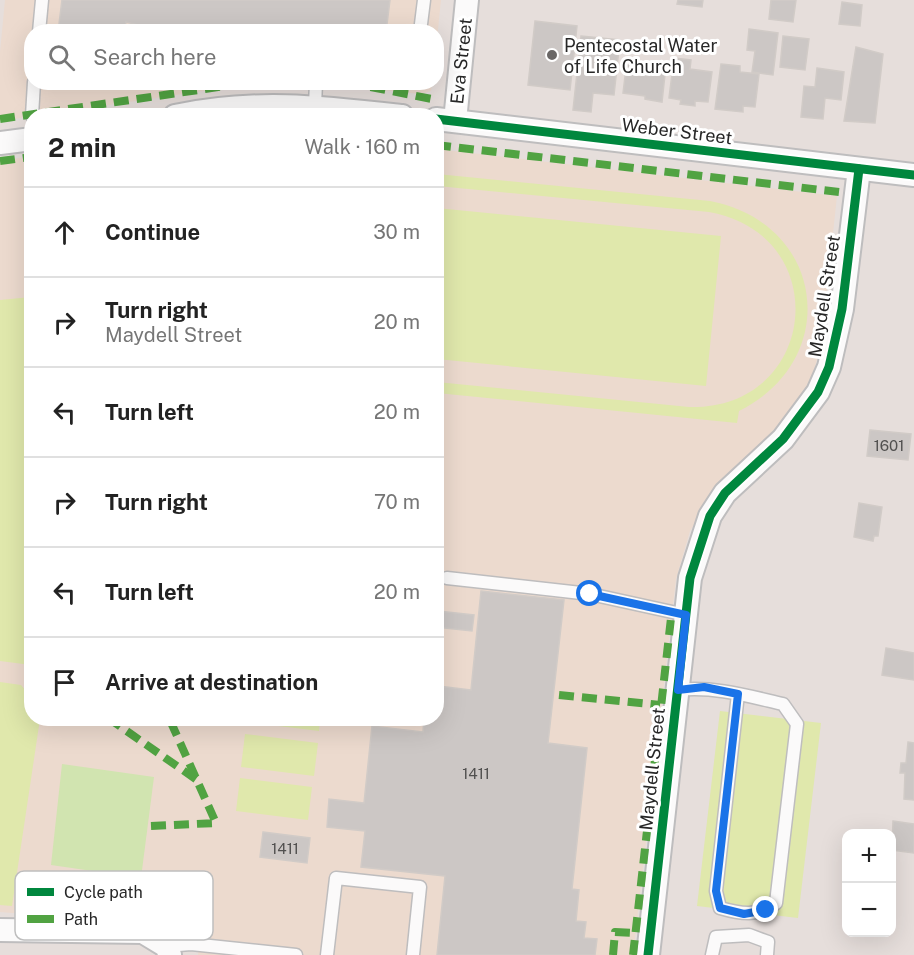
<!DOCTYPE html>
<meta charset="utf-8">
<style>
:root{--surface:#fff;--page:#f2f2f2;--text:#222;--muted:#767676;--line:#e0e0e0}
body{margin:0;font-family:"Public Sans",sans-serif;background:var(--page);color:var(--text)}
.controls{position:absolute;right:18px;bottom:18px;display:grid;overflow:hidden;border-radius:12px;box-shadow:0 6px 24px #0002}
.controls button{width:54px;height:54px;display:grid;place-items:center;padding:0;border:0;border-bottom:2px solid var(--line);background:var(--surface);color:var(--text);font:30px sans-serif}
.stop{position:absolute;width:18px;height:18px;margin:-14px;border:4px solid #1a73e8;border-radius:50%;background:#fff}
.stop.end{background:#1a73e8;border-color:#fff;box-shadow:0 2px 6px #0008}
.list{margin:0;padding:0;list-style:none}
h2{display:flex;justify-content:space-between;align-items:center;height:78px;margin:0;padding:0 24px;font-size:26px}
h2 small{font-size:20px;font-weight:400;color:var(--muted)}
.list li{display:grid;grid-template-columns:39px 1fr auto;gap:18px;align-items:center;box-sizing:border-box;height:90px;padding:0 24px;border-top:2px solid var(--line)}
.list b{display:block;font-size:22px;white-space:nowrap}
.list p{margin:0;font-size:20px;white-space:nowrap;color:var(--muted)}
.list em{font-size:20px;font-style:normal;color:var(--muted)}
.icon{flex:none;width:33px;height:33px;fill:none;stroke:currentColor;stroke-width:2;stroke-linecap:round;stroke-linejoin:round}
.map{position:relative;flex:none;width:914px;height:955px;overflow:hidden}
.search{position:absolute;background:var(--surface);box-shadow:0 6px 24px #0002;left:24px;top:24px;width:420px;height:66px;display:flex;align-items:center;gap:15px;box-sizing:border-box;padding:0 21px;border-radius:24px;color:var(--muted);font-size:22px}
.panel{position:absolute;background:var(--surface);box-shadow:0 6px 24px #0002;left:24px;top:108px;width:420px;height:618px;border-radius:24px}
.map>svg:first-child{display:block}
.education{fill:#ecdace}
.green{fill:#d1e4b0}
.pitch{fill:#e0e8ac}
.building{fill:#ccc7c5;stroke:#d1cbc7;stroke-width:1.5}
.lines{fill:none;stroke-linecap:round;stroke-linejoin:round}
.lane-casing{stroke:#bebdbe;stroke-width:15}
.street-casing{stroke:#bebdbe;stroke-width:26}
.lane{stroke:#fbfafa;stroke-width:12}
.street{stroke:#fbfafa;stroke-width:22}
.quiet{stroke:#51a342;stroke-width:8;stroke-dasharray:15 8;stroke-linecap:butt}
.cycleway-casing{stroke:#fff;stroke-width:13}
.cycleway{stroke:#00873e;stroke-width:9}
.route{stroke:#1a73e8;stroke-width:8}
.poi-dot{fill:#6a6766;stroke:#fff;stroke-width:2}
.labels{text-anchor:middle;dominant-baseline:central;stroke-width:6;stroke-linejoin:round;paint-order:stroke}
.number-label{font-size:15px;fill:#51504f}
.poi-label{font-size:18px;fill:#272727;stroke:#fff;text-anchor:start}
.street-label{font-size:18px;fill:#272727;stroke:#fff}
.key{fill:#fff;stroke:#bebebe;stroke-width:1.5}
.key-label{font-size:16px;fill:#272727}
</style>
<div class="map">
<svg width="914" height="955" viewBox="0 0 914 955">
<rect width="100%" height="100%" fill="#e6dedb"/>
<g class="education">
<polygon points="5,0 441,0 437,39 436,32 32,32 32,82 257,83 0,121 0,52"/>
<polygon points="311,83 432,83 431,91 421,94"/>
<polygon points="437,149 837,196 821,345 811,381 796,409 708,501 690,531 676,579 633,955 198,955 200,932 115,921 0,912 0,160 31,157 32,718 436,718"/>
</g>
<polygon class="green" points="62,764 154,777 141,878 51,865"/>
<g class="pitch">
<path d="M437,174L710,201C825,223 843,359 739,411L737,423L437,393V382L689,407C818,410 836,235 709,212L437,186Z"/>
<polygon points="437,208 721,236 706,386 437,359"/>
<polygon points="31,297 32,297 31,665 0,661 0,300"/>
<polygon points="0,682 21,685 31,697 32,718 40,719 12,906 0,905"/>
<polygon points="720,711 821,723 798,918 697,906"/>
<polygon points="246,719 320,718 320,719 319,731 246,722"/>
<polygon points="245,734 318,743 314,776 241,767"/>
<polygon points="240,778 312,787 308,820 236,811"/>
</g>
<g class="building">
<polygon points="62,0 390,0 386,32 166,32 126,22 124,32 58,32"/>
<polygon points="678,0 703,0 702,7 677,4"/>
<polygon points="771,0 796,0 793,22 769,19"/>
<polygon points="842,2 862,5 860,26 839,24"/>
<polygon points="535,21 577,26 570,90 528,85"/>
<polygon points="749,29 778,33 773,75 752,72 755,51 747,50"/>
<polygon points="581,36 620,40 614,95 593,93 591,112 573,110"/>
<polygon points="783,36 809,39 805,70 780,67"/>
<polygon points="856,47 883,54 875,123 844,121"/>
<polygon points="674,58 691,60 690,69 712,72 708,102 695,101 695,106 680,104 681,100 669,98"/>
<polygon points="627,60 666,65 662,102 645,99 645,96 623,93"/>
<polygon points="721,64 740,66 740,72 759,74 755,107 743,106 743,112 715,109"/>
<polygon points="817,68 844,72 841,100 825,98 823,119 801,117 804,86 815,87"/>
<polygon points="870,430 911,434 908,460 867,456"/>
<polygon points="859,503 882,507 878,536 874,536 873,541 854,537"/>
<polygon points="481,591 564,600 548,743 587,748 572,889 579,890 576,921 586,922 584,938 597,939 595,955 437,955 445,876 361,867 365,831 327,827 329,799 364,803 372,726 423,732 424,718 436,718 436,671 440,671 438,686 471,690"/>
<polygon points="438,611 474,615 472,631 436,627"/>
<polygon points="886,648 914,653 914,680 882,675"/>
<polygon points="908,742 914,743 914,800 904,799 905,773 900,773 901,763 906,763"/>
<polygon points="893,821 914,824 914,853 892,850"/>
<polygon points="263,832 310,838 307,863 260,857"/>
</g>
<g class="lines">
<defs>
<g id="lane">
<polyline points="39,32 42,0"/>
<polyline points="420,32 424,0"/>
<polyline points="315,106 316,82"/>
<polyline points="32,116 34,82"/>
<polyline points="447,578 590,594 686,615"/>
<path d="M678,690C714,686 748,696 783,704L797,724L776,903C758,917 741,914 720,908L716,891L738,694"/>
<polyline points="166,946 191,944 296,955"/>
<polyline points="327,955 336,878 420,887 413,955"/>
<polyline points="712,955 716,937 749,935 768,942 767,955"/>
</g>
<g id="street">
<path d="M175,116C254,99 322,107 402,116"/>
<polyline points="436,119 914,175"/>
<polyline points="455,121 467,0"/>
<polyline points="0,143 32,139"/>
<polyline points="0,930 143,932 166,946 170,955"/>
<polyline points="648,955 690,578 710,516 725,493 783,439 818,392 829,367 842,309 859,169"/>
</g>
</defs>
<use href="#lane" class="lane-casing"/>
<use href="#street" class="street-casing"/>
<use href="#lane" class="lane"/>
<use href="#street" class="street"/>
<g class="quiet">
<polyline points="325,82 350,83 432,99"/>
<polyline points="0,119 253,82"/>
<polyline points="436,145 839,192"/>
<polyline points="0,161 32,157"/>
<polyline points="559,695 660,705"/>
<polyline points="108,718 197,780"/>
<polyline points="151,826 216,823 169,718"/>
<polyline points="613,955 615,932 636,933"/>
<polyline points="633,955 671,618"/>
</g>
<defs>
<g id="cycleway">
<polyline points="436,119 914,175"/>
<polyline points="648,955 690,578 710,516 725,493 783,439 818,392 829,367 842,309 859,169"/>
</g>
</defs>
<use href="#cycleway" class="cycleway-casing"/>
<use href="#cycleway" class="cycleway"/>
</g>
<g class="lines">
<polyline class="route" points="590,594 686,615 678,690 704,687 738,694 716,891 720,908 744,914 766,910"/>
</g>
<circle class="poi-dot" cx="552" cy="55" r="6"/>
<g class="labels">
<g class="number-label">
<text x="889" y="445">1601</text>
<text x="476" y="773">1411</text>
<text x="285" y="848">1411</text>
</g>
<g class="poi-label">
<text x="564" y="45">Pentecostal Water<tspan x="564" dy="21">of Life Church</tspan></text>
</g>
<g class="street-label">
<text transform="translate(461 61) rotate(-84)">Eva Street</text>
<text transform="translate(677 131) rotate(7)">Weber Street</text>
<text transform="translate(824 296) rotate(-81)">Maydell Street</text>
<text transform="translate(652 769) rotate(-84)">Maydell Street</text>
</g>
</g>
<rect x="15" y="871" width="198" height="69" rx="9" class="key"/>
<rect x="27" y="888" width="27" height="8" fill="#00873e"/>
<rect x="27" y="915" width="27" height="8" fill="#51a342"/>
<g class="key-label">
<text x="64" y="898">Cycle path</text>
<text x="64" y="925">Path</text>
</g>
</svg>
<div class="controls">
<button>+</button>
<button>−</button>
</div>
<div class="stop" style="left:590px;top:594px"></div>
<div class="stop end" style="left:766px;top:910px"></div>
<div class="search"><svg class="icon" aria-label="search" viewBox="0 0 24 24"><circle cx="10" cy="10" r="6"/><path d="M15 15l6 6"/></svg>Search here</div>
<section class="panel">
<h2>2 min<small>Walk · 160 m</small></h2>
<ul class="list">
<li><svg class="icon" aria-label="ahead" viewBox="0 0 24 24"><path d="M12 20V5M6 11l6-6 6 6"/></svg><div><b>Continue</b></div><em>30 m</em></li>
<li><svg class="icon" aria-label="right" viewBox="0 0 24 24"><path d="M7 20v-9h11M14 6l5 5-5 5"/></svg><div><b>Turn right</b><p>Maydell Street</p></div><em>20 m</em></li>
<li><svg class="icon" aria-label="left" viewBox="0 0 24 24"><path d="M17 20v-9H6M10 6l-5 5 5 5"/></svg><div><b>Turn left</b></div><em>20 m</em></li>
<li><svg class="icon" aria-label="right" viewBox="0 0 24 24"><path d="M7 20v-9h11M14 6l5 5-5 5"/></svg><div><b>Turn right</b></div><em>70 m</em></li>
<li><svg class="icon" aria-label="left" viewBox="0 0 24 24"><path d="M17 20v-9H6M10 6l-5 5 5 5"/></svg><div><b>Turn left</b></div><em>20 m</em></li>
<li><svg class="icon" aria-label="arrive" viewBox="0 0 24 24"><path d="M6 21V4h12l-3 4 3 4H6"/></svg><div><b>Arrive at destination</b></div></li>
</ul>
</section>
</div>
